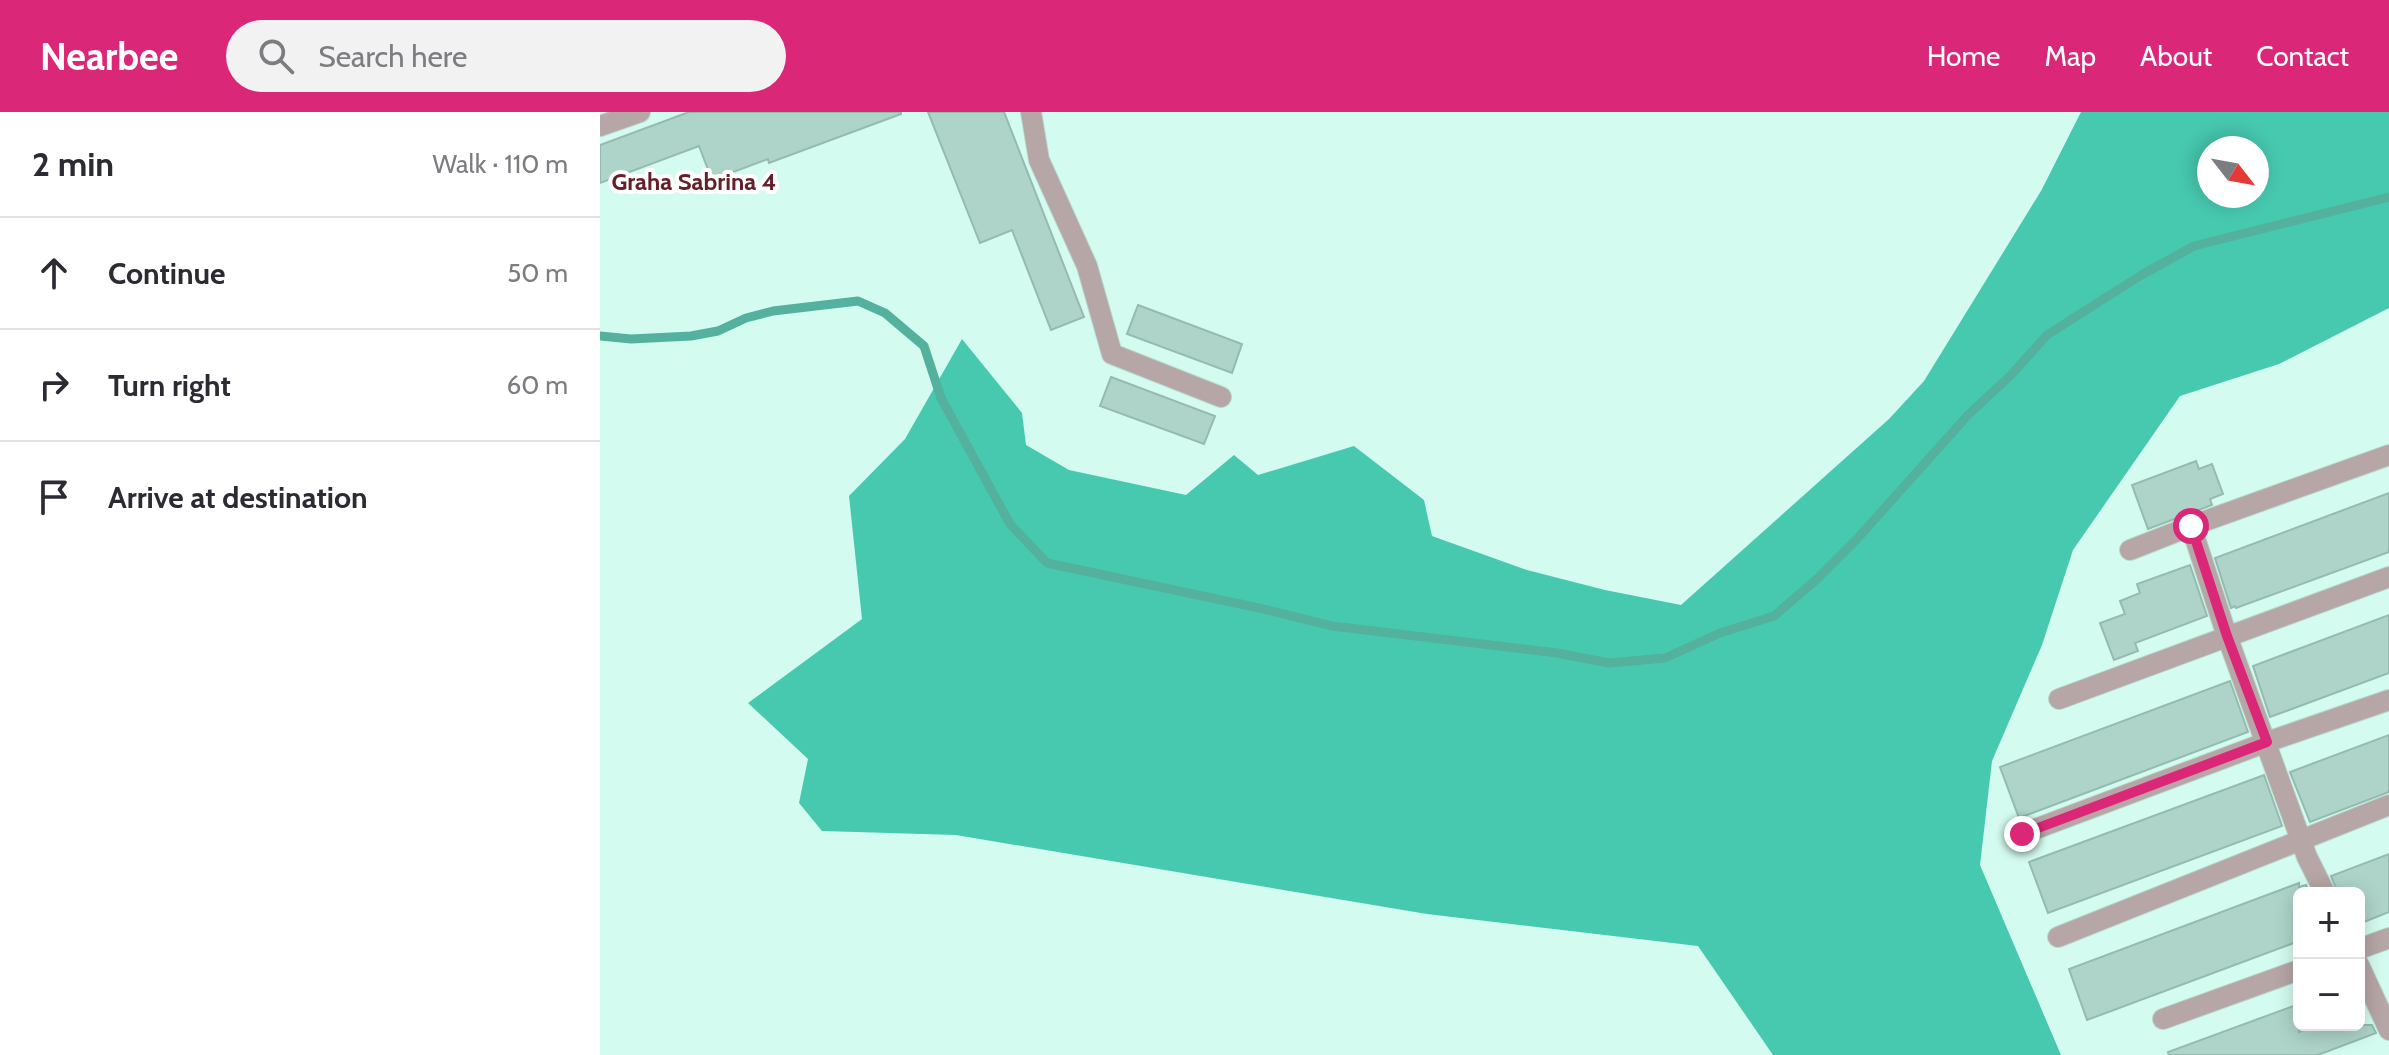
<!DOCTYPE html>
<meta charset="utf-8">
<style>
:root{--surface:#fff;--page:#f2f2f3;--text:#2b2b33;--muted:#7c7c81;--line:#e1e1e2;--accent:#db2777}
body{margin:0;font-family:Cabin,sans-serif;background:var(--page);color:var(--text)}
.controls{position:absolute;right:24px;bottom:24px;display:grid;overflow:hidden;border-radius:12px;box-shadow:0 4px 20px #0003}
.controls button{width:72px;height:72px;display:grid;place-items:center;padding:0;border:0;border-bottom:2px solid var(--line);background:var(--surface);color:var(--text);font:40px sans-serif}
.compass{position:absolute;left:1597px;top:24px;width:72px;height:72px;border-radius:50%;background:var(--surface);box-shadow:0 4px 20px #0003;rotate:121deg}
.stop{position:absolute;width:24px;height:24px;margin:-18px;border:6px solid #db2777;border-radius:50%;background:#fff}
.stop.end{background:#db2777;border-color:#fff;box-shadow:0 2px 8px #0008}
.list{margin:0;padding:0;list-style:none}
h2{display:flex;justify-content:space-between;align-items:center;height:104px;margin:0;padding:0 32px;font-size:34px}
h2 small{font-size:26px;font-weight:400;color:var(--muted)}
.list li{display:grid;grid-template-columns:52px 1fr auto;gap:24px;align-items:center;box-sizing:border-box;height:112px;padding:0 32px;border-top:2px solid var(--line)}
.list b{display:block;font-size:30px;white-space:nowrap}
.list em{font-size:26px;font-style:normal;color:var(--muted)}
.icon{flex:none;width:44px;height:44px;fill:none;stroke:currentColor;stroke-width:2;stroke-linecap:round;stroke-linejoin:round}
.map{position:relative;flex:none;width:1789px;height:943px;overflow:hidden}
header{display:flex;align-items:center;gap:48px;box-sizing:border-box;height:112px;padding:0 40px;background:var(--accent);color:#fff}
header strong{font-size:38px}
nav{display:flex;gap:44px;margin-inline-start:auto;font-size:28px}
.search{width:560px;height:72px;background:var(--page);display:flex;align-items:center;gap:20px;box-sizing:border-box;padding:0 28px;border-radius:44px;color:var(--muted);font-size:30px}
main{display:flex}
aside{flex:1;background:var(--surface)}
.map>svg:first-child{display:block}
.forest{fill:#47c9b0;fill-rule:evenodd}
.lines{fill:none;stroke-linecap:round;stroke-linejoin:round}
.stream{stroke:#53b19d;stroke-width:9}
.building{fill:#aed4ca;stroke:#95bab0;stroke-width:2}
.street-casing{stroke:#b6d8cf;stroke-width:22}
.street{stroke:#b6a6a6;stroke-width:20}
.route{stroke:#db2777;stroke-width:10}
.labels{text-anchor:middle;dominant-baseline:central;stroke-width:8;stroke-linejoin:round;paint-order:stroke}
.neighbourhood-label{font-size:24px;font-weight:bold;fill:#651f29;stroke:#fefefe}
</style>
<header>
<strong>Nearbee</strong>
<div class="search"><svg class="icon" aria-label="search" viewBox="0 0 24 24"><circle cx="10" cy="10" r="6"/><path d="M15 15l6 6"/></svg>Search here</div>
<nav><a>Home</a><a>Map</a><a>About</a><a>Contact</a></nav>
</header>
<main>
<aside>
<h2>2 min<small>Walk · 110 m</small></h2>
<ul class="list">
<li><svg class="icon" aria-label="ahead" viewBox="0 0 24 24"><path d="M12 20V5M6 11l6-6 6 6"/></svg><div><b>Continue</b></div><em>50 m</em></li>
<li><svg class="icon" aria-label="right" viewBox="0 0 24 24"><path d="M7 20v-9h11M14 6l5 5-5 5"/></svg><div><b>Turn right</b></div><em>60 m</em></li>
<li><svg class="icon" aria-label="arrive" viewBox="0 0 24 24"><path d="M6 21V4h12l-3 4 3 4H6"/></svg><div><b>Arrive at destination</b></div></li>
</ul>
</aside>
<div class="map">
<svg width="1789" height="943" viewBox="0 0 1789 943">
<rect width="100%" height="100%" fill="#d4fbf0"/>
<path class="forest" d="M1481,0H1789V196L1679,252L1580,284L1473,438L1442,533L1392,649L1380,753L1461,943H1173L1098,834L827,802L356,723L222,719L199,691L208,647L148,591L262,507L249,384L305,327L362,227L422,301L426,333L469,358L586,383L634,343L658,363L754,334L824,388L832,424L927,458L1005,478L1081,493L1289,307L1324,269L1441,79ZM1609,36H1657V84H1609Z"/>
<g class="lines">
<polyline class="stream" points="0,224 31,227 91,224 118,219 146,206 173,199 258,189 285,201 324,234 341,286 410,412 447,451 659,496 732,514 957,541 1009,551 1065,546 1120,521 1174,504 1217,467 1256,428 1368,303 1411,263 1447,223 1543,162 1594,134 1789,85"/>
</g>
<g class="building">
<polygon points="89,0 301,0 301,2 169,51 168,47 112,68 99,34 0,71 0,33"/>
<polygon points="328,0 404,0 484,205 451,218 412,118 380,131"/>
<polygon points="538,193 642,232 632,261 527,222"/>
<polygon points="511,265 615,304 604,332 500,294"/>
<polygon points="1596,349 1599,357 1612,352 1623,382 1610,387 1612,393 1548,417 1532,373"/>
<polygon points="1789,381 1789,440 1636,496 1635,494 1631,496 1615,446"/>
<polygon points="1590,453 1607,504 1535,531 1538,539 1514,548 1500,511 1525,502 1520,489 1540,481 1537,472"/>
<polygon points="1789,503 1789,561 1670,605 1653,554"/>
<polygon points="1630,569 1648,620 1419,706 1400,655"/>
<polygon points="1789,623 1789,680 1710,710 1690,660"/>
<polygon points="1664,663 1682,714 1448,801 1429,750"/>
<polygon points="1789,742 1789,800 1759,812 1759,781 1738,781 1731,764"/>
<polygon points="1699,771 1699,775 1706,773 1710,781 1699,781 1699,829 1487,908 1469,857"/>
<polygon points="1699,892 1699,920 1717,913 1772,913 1776,921 1718,943 1569,943 1568,940"/>
</g>
<g class="lines">
<defs>
<g id="street">
<polyline points="431,0 439,48 487,154 512,242 621,285"/>
<polyline points="0,14 40,0"/>
<polyline points="1591,414 1627,524 1707,745 1725,781"/>
<polyline points="1530,438 1591,414 1789,343"/>
<polyline points="1459,587 1789,465"/>
<polyline points="1422,722 1667,630 1789,588"/>
<polyline points="1458,825 1789,693"/>
<polyline points="1759,837 1789,826"/>
<polyline points="1759,853 1789,918"/>
<polyline points="1563,907 1699,858"/>
</g>
</defs>
<use href="#street" class="street-casing"/>
<use href="#street" class="street"/>
</g>
<g class="lines">
<polyline class="route" points="1422,722 1667,630 1627,524 1591,414"/>
</g>
<g class="labels">
<g class="neighbourhood-label">
<text x="94" y="69">Graha Sabrina 4</text>
</g>
</g>
</svg>
<div class="controls">
<button>+</button>
<button>−</button>
</div>
<svg class="compass" viewBox="-18 -18 36 36"><path d="M0-13l5 13h-10z" fill="#e53935"/><path d="M0 13l5-13h-10z" fill="#7c7c81"/></svg>
<div class="stop" style="left:1591px;top:414px"></div>
<div class="stop end" style="left:1422px;top:722px"></div>
</div>
</main>
